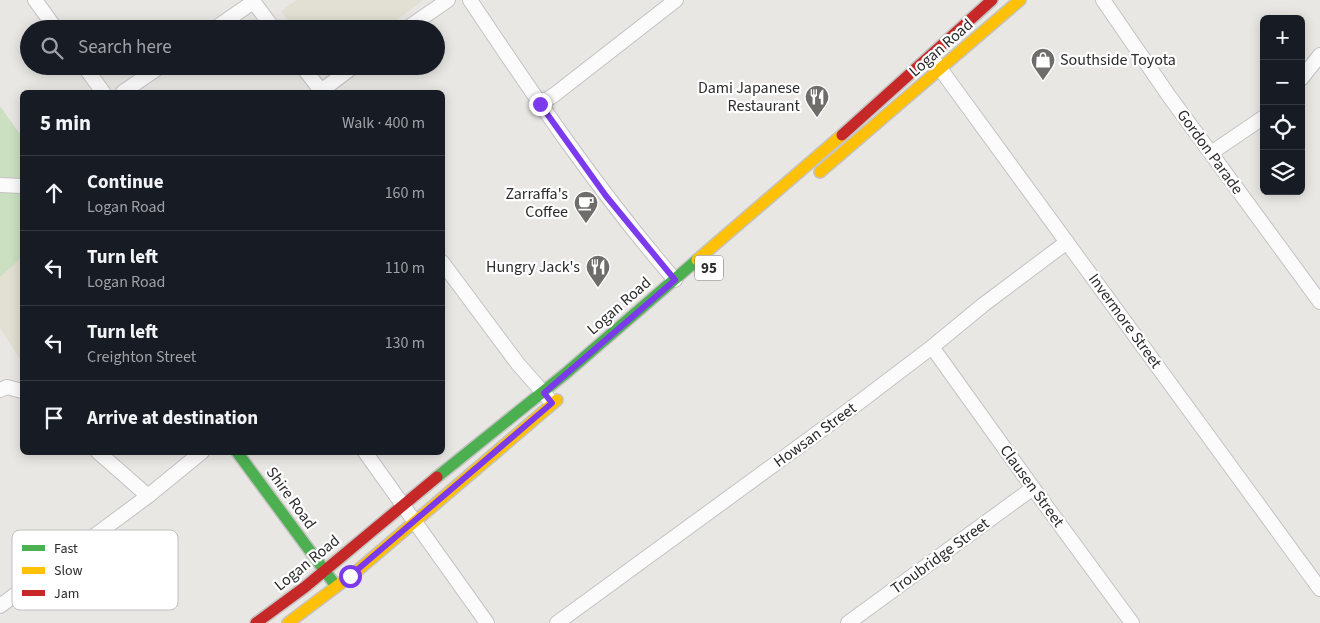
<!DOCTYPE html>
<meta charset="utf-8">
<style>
:root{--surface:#171b24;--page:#20242c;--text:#f1f3f6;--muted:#9ea1a6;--line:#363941}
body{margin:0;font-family:"Source Sans 3",sans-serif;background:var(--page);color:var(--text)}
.controls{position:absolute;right:15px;top:15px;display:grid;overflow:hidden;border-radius:8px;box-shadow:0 2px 12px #0003}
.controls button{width:45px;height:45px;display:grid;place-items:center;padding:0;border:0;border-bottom:1px solid var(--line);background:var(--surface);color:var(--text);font:25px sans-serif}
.stop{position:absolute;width:15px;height:15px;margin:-11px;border:4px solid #7c3aed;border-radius:50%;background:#fff}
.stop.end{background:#7c3aed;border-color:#fff;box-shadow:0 1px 5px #0008}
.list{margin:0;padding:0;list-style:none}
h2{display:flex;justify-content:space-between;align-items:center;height:65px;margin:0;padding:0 20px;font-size:21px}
h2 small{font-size:16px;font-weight:400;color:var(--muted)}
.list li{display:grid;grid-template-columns:32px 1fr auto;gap:15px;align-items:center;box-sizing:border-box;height:75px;padding:0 20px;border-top:1px solid var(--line)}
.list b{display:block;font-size:19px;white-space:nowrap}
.list p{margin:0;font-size:16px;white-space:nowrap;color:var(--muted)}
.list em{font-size:16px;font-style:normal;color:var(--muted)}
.icon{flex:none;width:28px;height:28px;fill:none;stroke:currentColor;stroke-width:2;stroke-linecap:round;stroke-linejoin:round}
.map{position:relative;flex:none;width:1320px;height:623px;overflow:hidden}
.search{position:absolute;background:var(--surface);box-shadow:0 2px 12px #0003;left:20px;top:20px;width:425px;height:55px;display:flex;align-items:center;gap:12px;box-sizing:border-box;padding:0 18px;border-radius:28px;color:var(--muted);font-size:19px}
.panel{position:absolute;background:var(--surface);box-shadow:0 2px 12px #0003;left:20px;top:90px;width:425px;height:365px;border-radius:8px}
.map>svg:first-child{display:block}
.education{fill:#e2dfd3}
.green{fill:#cbe0c0}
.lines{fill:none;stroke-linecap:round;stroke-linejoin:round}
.street-casing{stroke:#c4c3c3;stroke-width:16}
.fast-casing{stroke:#c4c3c3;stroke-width:14}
.slow-casing{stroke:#c4c3c3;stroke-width:14}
.jam-casing{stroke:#c4c3c3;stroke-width:14}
.street{stroke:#fcfbfb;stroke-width:14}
.fast{stroke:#4caf50;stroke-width:11}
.slow{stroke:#ffc107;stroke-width:11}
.jam{stroke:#c62828;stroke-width:11}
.route{stroke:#7c3aed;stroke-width:6}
.labels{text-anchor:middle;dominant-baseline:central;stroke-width:4.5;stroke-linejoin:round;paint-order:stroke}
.shield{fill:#fff;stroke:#6b6b6b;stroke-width:1}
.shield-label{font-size:15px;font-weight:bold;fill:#2c2c2c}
.street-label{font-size:16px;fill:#2c2c2c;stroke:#fff}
.poi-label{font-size:16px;fill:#2c2c2c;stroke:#fff;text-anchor:end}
.key{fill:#fff;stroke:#c0c0c0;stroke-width:1}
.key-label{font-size:14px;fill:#2c2c2c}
</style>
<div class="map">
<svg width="1320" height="623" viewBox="0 0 1320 623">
<rect width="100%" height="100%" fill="#e9e7e3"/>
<g class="education">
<polygon points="297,0 423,0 385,29 294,29 281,11"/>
<polygon points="22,257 22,360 21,361 0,328 0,277"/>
</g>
<polygon class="green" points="0,106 22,137 22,257 0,277"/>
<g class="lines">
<defs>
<g id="street">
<polyline points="35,0 56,29"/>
<polyline points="252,0 274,29"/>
<path d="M470,0C534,96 599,192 675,280"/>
<polyline points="1103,0 1169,96 1320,302"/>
<polyline points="214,29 253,2"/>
<polyline points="406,29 448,0"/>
<polyline points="936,63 1320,589"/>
<polyline points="84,66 103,92"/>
<polyline points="302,66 322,92"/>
<polyline points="1301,79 1320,55"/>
<polyline points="321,91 354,66"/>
<polyline points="123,92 161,66"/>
<polyline points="540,104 554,95 676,0"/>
<polyline points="1211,153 1264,117"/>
<polyline points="0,185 22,186"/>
<polyline points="442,262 518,364 548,398"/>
<polyline points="932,347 1033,488 1132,623"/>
<polyline points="0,390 7,387 22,391"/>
<polyline points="98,452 148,496"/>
<polyline points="365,452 487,623"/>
<polyline points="0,606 148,496 202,452"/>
<polyline points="557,623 853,407 932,347 983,305 1067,242"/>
<polyline points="848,623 1033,488"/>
</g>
<g id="fast">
<polyline points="237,452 333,582"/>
<polyline points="437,477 565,374 697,260"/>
</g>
<g id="slow">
<polyline points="820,172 1020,0"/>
<polyline points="697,260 842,135"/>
<polyline points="288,623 357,571 557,400"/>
</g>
<g id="jam">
<polyline points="842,135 992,0"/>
<polyline points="256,623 305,587 437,477"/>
</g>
</defs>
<use href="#street" class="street-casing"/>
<use href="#fast" class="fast-casing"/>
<use href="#slow" class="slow-casing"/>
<use href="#jam" class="jam-casing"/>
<use href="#street" class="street"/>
<use href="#fast" class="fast"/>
<use href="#slow" class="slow"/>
<use href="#jam" class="jam"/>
</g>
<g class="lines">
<polyline class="route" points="350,576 552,403 544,393 675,280 606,196 540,104"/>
</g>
<defs>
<symbol id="shop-pin" viewBox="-11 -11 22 30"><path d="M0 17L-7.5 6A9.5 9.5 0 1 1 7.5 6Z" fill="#6e6d6c" stroke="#fff"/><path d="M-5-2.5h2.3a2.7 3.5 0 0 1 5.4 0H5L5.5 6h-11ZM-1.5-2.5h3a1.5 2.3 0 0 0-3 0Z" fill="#fff"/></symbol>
<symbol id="restaurant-pin" viewBox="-11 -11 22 30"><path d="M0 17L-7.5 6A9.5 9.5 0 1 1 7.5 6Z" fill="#6e6d6c" stroke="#fff"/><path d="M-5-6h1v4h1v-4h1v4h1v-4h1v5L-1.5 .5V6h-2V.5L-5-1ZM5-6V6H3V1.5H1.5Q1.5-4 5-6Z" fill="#fff"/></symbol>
<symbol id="cafe-pin" viewBox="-11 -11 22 30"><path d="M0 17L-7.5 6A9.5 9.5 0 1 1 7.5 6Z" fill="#6e6d6c" stroke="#fff"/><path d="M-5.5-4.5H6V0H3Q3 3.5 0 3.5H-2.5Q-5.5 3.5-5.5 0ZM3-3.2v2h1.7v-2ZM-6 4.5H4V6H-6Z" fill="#fff"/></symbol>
</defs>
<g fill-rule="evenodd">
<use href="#shop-pin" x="1029" y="46" width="28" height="38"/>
<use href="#restaurant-pin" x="803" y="83" width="28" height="38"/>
<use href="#cafe-pin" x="572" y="189" width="28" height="38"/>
<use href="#restaurant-pin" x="584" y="253" width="28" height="38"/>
</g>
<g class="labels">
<rect class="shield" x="695" y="255.5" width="28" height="25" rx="4"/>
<g class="shield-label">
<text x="709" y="268">95</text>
</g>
<g class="street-label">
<text transform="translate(941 48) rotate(-41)">Logan Road</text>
<text transform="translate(1210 152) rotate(54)">Gordon Parade</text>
<text transform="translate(619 306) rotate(-41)">Logan Road</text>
<text transform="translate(1125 321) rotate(54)">Invermore Street</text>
<text transform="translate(815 435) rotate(-36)">Howsan Street</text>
<text transform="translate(1032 486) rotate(54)">Clausen Street</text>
<text transform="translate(291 498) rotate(54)">Shire Road</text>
<text transform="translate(940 556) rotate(-36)">Troubridge Street</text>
<text transform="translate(307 563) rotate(-39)">Logan Road</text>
</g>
<g class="poi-label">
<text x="1060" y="60" text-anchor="start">Southside Toyota</text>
<text x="800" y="88">Dami Japanese<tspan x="800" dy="18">Restaurant</tspan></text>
<text x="568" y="194">Zarraffa's<tspan x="568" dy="18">Coffee</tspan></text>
<text x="580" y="267">Hungry Jack's</text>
</g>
</g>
<rect x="12" y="530" width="166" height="80" rx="8" class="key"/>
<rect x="22" y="545" width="23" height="6" fill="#4caf50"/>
<rect x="22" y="567" width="23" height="7" fill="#ffc107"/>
<rect x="22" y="590" width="23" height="6" fill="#c62828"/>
<g class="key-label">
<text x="54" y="553">Fast</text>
<text x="54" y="575">Slow</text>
<text x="54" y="598">Jam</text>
</g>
</svg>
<div class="controls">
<button>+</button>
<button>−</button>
<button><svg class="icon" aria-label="locate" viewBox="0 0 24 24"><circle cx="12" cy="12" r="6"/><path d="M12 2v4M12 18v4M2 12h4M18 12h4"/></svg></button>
<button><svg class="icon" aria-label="layers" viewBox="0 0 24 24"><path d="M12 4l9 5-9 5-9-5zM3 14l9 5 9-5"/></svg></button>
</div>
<div class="stop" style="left:350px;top:576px"></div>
<div class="stop end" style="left:540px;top:104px"></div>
<div class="search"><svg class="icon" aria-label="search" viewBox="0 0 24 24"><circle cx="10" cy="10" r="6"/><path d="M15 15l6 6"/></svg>Search here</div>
<section class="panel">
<h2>5 min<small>Walk · 400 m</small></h2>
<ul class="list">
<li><svg class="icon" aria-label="ahead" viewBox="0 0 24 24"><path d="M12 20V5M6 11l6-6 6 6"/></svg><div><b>Continue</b><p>Logan Road</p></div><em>160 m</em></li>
<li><svg class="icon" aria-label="left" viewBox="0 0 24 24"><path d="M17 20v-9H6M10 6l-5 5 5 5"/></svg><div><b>Turn left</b><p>Logan Road</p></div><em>110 m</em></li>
<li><svg class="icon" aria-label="left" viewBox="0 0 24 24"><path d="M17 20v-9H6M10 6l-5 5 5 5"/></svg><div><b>Turn left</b><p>Creighton Street</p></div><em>130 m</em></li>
<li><svg class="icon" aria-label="arrive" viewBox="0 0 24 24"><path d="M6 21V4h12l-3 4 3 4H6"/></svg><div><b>Arrive at destination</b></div></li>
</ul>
</section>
</div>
